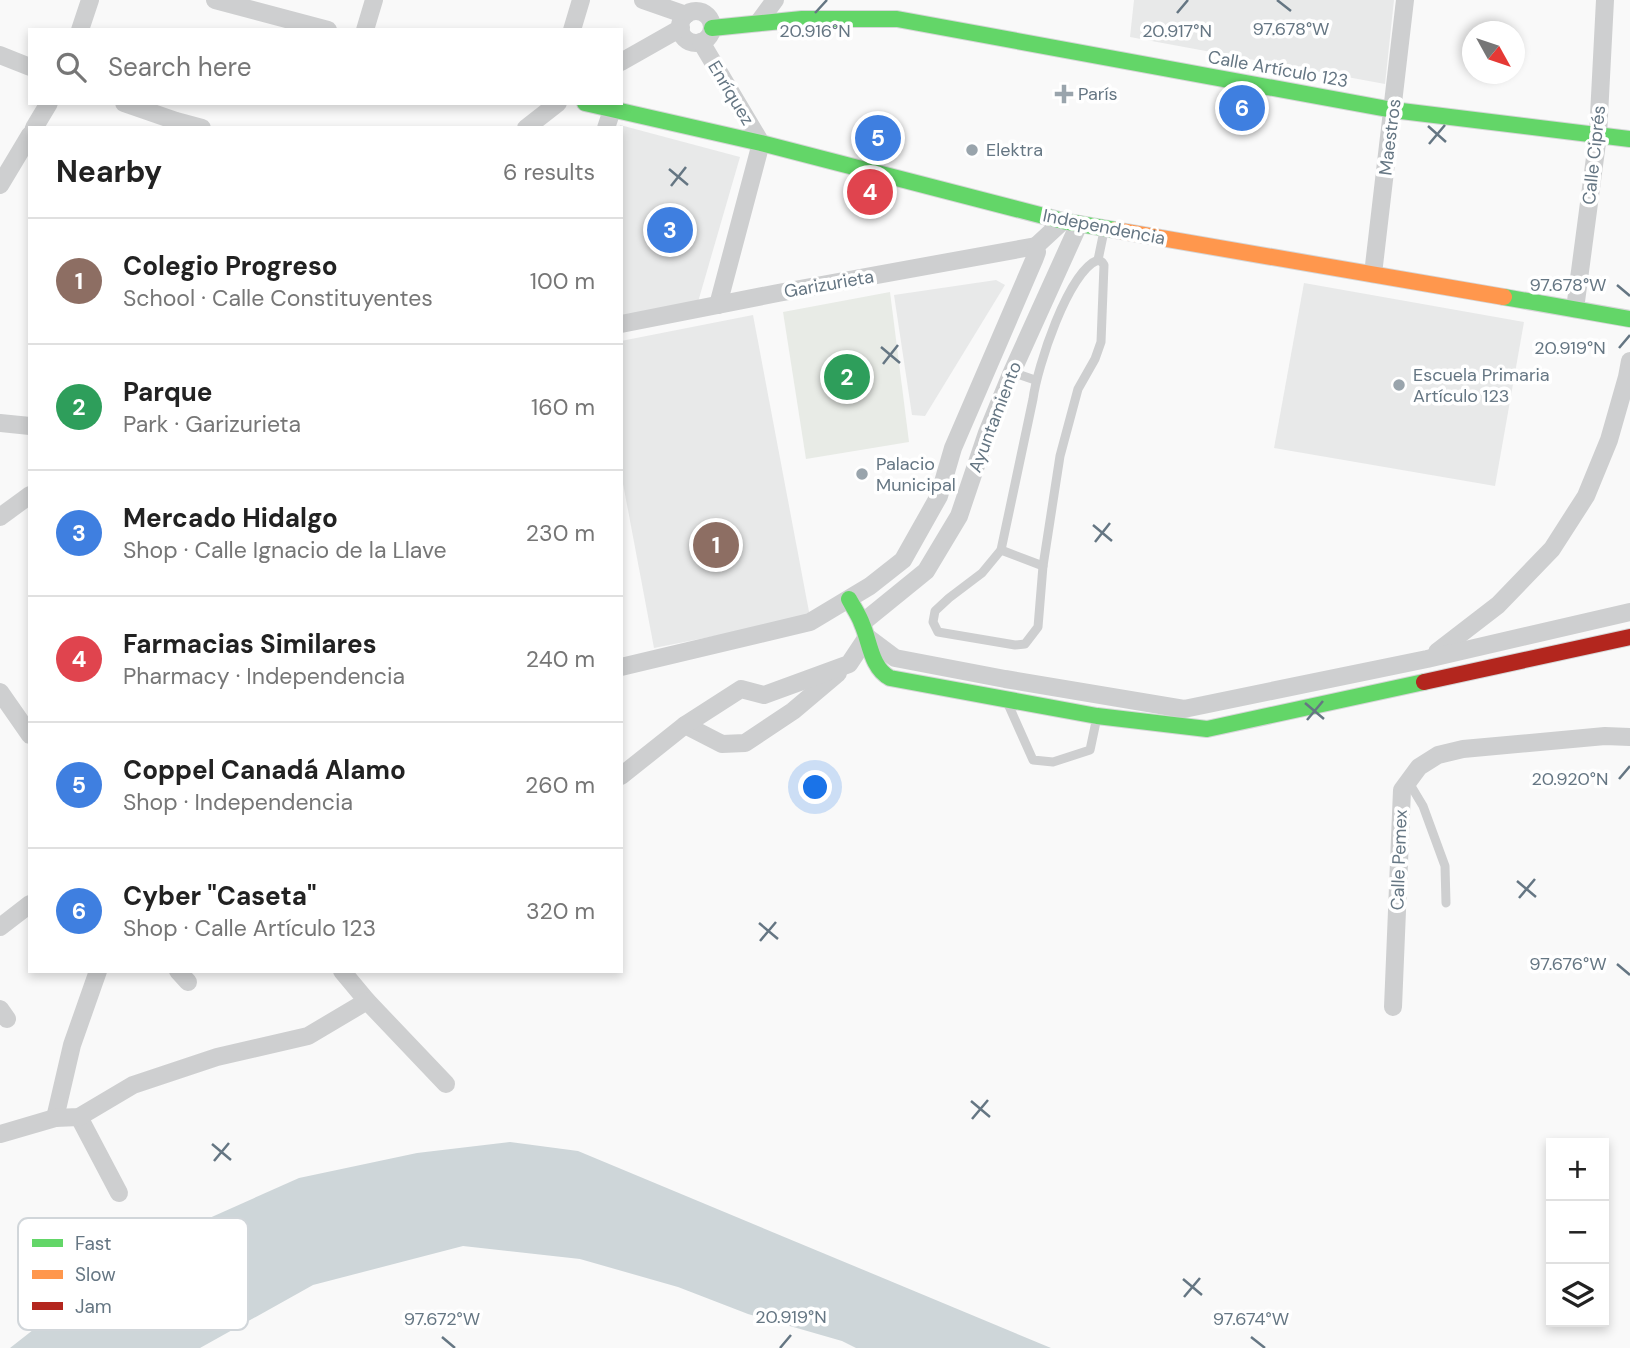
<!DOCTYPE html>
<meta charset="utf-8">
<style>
:root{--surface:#fff;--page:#f2f2f2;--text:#222;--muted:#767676;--line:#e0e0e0;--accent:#7c3aed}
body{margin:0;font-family:"DM Sans",sans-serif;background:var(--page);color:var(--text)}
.controls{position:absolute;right:21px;bottom:21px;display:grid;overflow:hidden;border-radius:0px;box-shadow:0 4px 10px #0003}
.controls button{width:63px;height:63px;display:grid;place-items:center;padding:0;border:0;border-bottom:2px solid var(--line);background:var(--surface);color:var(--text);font:35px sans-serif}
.compass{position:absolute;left:1462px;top:21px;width:63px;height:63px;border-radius:50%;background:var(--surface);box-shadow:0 4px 10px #0003;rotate:130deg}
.you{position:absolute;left:816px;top:788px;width:24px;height:24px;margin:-18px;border:5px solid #fff;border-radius:50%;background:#1a73e8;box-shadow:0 0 0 10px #1a73e833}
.badge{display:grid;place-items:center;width:46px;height:46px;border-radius:50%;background:var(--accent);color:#fff;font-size:23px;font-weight:700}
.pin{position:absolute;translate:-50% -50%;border:4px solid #fff;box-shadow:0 2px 7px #0006}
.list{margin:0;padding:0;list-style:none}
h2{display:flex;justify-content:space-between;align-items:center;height:91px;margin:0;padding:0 28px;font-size:30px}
h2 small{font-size:23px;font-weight:400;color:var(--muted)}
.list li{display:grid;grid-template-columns:46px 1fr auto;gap:21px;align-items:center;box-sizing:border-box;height:126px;padding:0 28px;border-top:2px solid var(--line)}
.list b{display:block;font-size:26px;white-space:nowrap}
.list p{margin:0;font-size:23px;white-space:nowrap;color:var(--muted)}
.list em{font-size:23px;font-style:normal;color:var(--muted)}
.icon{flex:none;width:38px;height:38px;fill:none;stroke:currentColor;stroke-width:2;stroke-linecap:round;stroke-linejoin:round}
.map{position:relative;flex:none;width:1630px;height:1348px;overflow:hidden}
.search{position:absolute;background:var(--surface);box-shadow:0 4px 10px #0003;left:28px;top:28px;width:595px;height:77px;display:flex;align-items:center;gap:18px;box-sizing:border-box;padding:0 24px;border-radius:0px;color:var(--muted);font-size:26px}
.panel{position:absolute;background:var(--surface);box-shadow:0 4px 10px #0003;left:28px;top:126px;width:595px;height:847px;border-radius:0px}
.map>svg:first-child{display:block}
.built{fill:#e8e9e9}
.green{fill:#e8ebe6}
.water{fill:#ced6d9}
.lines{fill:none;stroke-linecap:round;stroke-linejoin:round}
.fast-casing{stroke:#d5d6d7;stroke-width:18}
.slow-casing{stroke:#d5d6d7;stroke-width:18}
.jam-casing{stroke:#d5d6d7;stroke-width:18}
.lane{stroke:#cecfd0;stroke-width:9}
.street{stroke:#cecfd0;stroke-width:18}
.fast{stroke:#63d668;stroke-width:16}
.slow{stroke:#ff974d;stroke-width:16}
.jam{stroke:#b3261e;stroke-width:16}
.ticks{fill:none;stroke:#657683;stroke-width:2.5}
.poi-dot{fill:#99a4ac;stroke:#fff;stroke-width:2.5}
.labels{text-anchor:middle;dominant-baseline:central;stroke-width:7;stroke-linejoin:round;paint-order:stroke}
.street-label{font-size:18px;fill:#657683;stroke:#fff}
.poi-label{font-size:18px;fill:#657683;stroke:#fff;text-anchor:start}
.key{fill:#fff;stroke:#d1d6da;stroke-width:2}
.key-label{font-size:19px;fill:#657683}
.ticks-label{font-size:18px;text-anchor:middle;fill:#657683;stroke:#fff;stroke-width:7;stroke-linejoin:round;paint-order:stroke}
</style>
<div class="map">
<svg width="1630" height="1348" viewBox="0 0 1630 1348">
<rect width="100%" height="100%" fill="#f9f9f9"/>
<g class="built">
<polygon points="1134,0 1394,0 1385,84 1130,37"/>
<polygon points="620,125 740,157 698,302 621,316 621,128 619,128"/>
<polygon points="996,280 1005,285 925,416 912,415 894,295"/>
<polygon points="1304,283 1524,322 1495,486 1274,448"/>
<polygon points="753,315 810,617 654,648 621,473 621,341"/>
</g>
<polygon class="green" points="890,292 909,442 806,459 783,312"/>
<polygon class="water" points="510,1142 578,1151 1051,1348 856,1348 842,1341 748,1314 678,1287 580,1259 463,1246 313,1285 200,1348 10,1348 131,1253 299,1178 417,1153"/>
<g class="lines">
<defs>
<g id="fast">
<polyline points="712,28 802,19 897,19 1393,110 1630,139"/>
<polyline points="585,103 761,143 1063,221 1115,230"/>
<polyline points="1504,297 1630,319"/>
<path d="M849,599C853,607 859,615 862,624C870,642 871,668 890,678L1097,716L1207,729L1424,682"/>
</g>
<polyline id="slow" points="1115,230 1504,297"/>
<polyline id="jam" points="1424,682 1630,637"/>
</defs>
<use href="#fast" class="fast-casing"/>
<use href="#slow" class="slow-casing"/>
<use href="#jam" class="jam-casing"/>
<g class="lane">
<path d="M1098,260L1102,262L1104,265L1101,342L1095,359L1078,389L1060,456L1043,566L1038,627L1025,644L1015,645L938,632L933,622L935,611L949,598L982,573L1001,550L1033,399C1037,368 1068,271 1098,260Z"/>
<polyline points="1098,260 1104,231"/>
<polyline points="1012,372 1035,380"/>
<polyline points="1001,550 1043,566"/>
<polyline points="1008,704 1033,760 1053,762 1090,750 1097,717"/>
<polyline points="1408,781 1423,806 1445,866 1446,903"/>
</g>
<g class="street">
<polyline points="215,0 328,30"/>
<polyline points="643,0 686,15"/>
<circle cx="696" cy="27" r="16"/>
<polyline points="758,23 775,0"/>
<polyline points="80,30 90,0"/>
<polyline points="365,30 374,0"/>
<polyline points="572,30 581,0"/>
<polyline points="701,42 761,143 718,305"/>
<polyline points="0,55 30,67"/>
<polyline points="621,62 681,28"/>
<polyline points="124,103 176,121 202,128"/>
<polyline points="34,128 49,103"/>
<polyline points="526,128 558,103"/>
<polyline points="606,128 612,110"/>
<polyline points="0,185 30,135"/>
<polyline points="1373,274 1405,0"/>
<polyline points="1575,309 1598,135 1605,0"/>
<polyline points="621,324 778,293 1036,246"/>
<polyline points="0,423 30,426"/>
<polyline points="0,517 30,495"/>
<polyline points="862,623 926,571 959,516 987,433 1012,372 1079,224"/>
<polyline points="1437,652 1498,605 1552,549 1586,496 1609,440 1627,377 1630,361"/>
<polyline points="621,667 810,622 870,586 903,560 939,496 953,448 1034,260 1037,252 1036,246 1063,221"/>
<polyline points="0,692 30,735"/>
<polyline points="685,725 722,744 745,743 793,711 838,673"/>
<polyline points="621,776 685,725 741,689 764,695 849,664 867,637 895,658 1005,679 1184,709 1427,659 1630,612"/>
<polyline points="0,927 30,904"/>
<polyline points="178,971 188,982"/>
<polyline points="342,971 367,1001 446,1084"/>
<polyline points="1393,1007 1402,790 1419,767 1438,755 1463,749 1605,736 1630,737"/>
<polyline points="0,1009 7,1019"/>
<polyline points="79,1117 119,1193"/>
<polyline points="55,1118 72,1045 98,971"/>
<polyline points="0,1134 55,1118 79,1117 133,1085 217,1057 308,1036 367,1001"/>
</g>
<use href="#fast" class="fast"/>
<use href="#slow" class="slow"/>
<use href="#jam" class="jam"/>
</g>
<path class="ticks" d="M1277,0L1291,11M815,13L827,0M1177,13L1188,0M1428,126L1446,142M1429,144L1445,125M669,169L688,185M671,186L686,167M1617,285L1630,296M881,347L900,363M1619,348L1630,335M883,364L898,345M1093,525L1112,541M1095,542L1110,523M1305,703L1324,719M1307,720L1323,701M1619,779L1630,766M1517,881L1536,897M1519,898L1535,879M759,923L778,939M760,941L776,922M1617,964L1630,975M971,1101L990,1117M972,1119L988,1100M212,1144L231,1160M214,1161L229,1143M1183,1279L1202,1295M1184,1297L1200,1278M442,1337L455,1348M1251,1337L1265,1348M780,1348L791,1335"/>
<g class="poi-dot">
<path d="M1060.5 83.5h7v7h7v7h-7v7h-7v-7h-7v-7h7z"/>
<circle cx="972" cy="150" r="7"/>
<circle cx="1399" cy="385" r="7"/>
<circle cx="862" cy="474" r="7"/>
</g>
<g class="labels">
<g class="street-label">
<text transform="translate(1278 69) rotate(10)">Calle Artículo 123</text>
<text transform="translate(731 93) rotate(59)">Enríquez</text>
<text transform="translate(1390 137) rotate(-83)">Maestros</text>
<text transform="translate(1594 155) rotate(-84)">Calle Ciprés</text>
<text transform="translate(1104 227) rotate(11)">Independencia</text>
<text transform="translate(829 284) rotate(-10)">Garizurieta</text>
<text transform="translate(995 417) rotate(-69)">Ayuntamiento</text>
<text transform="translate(1399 860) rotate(-88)">Calle Pemex</text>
</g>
<g class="poi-label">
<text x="1078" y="94">París</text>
<text x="986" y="150">Elektra</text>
<text x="1413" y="375">Escuela Primaria<tspan x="1413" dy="21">Artículo 123</tspan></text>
<text x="876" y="464">Palacio<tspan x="876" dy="21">Municipal</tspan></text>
</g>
</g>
<rect x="18" y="1218" width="230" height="112" rx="10" class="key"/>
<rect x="32" y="1239" width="31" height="8" fill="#63d668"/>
<rect x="32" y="1270" width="31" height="9" fill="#ff974d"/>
<rect x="32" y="1302" width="31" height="8" fill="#b3261e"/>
<g class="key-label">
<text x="75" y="1250">Fast</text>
<text x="75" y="1281">Slow</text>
<text x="75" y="1313">Jam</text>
</g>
<g class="ticks-label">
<text x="1291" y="35">97.678°W</text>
<text x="815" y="37">20.916°N</text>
<text x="1177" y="37">20.917°N</text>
<text x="1568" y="291">97.678°W</text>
<text x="1570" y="354">20.919°N</text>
<text x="1570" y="785">20.920°N</text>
<text x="1568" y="970">97.676°W</text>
<text x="791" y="1323">20.919°N</text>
<text x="442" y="1325">97.672°W</text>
<text x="1251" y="1325">97.674°W</text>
</g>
</svg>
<div class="controls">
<button>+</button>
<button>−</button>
<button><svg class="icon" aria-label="layers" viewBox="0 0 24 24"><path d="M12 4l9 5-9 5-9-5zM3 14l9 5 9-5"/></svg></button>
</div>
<svg class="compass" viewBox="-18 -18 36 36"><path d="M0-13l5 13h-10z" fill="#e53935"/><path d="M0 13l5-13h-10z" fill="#767676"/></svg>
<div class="you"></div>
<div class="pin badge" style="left:716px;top:545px;background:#8d6e63">1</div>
<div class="pin badge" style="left:847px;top:377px;background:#2e9e5b">2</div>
<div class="pin badge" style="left:670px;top:230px;background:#3f7fe0">3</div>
<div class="pin badge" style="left:870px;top:192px;background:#e0444e">4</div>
<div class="pin badge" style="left:878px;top:138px;background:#3f7fe0">5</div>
<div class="pin badge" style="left:1242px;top:108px;background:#3f7fe0">6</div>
<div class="search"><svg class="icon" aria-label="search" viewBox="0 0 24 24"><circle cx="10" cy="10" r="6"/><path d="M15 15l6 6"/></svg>Search here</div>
<section class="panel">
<h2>Nearby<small>6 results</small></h2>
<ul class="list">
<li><span class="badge" style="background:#8d6e63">1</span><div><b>Colegio Progreso</b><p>School · Calle Constituyentes</p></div><em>100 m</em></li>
<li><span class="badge" style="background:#2e9e5b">2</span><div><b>Parque</b><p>Park · Garizurieta</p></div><em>160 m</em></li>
<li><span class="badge" style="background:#3f7fe0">3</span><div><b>Mercado Hidalgo</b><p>Shop · Calle Ignacio de la Llave</p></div><em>230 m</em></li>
<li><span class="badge" style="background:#e0444e">4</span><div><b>Farmacias Similares</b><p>Pharmacy · Independencia</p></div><em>240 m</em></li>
<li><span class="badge" style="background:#3f7fe0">5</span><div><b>Coppel Canadá Alamo</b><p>Shop · Independencia</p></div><em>260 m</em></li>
<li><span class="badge" style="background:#3f7fe0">6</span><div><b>Cyber &quot;Caseta&quot;</b><p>Shop · Calle Artículo 123</p></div><em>320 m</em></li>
</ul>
</section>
</div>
